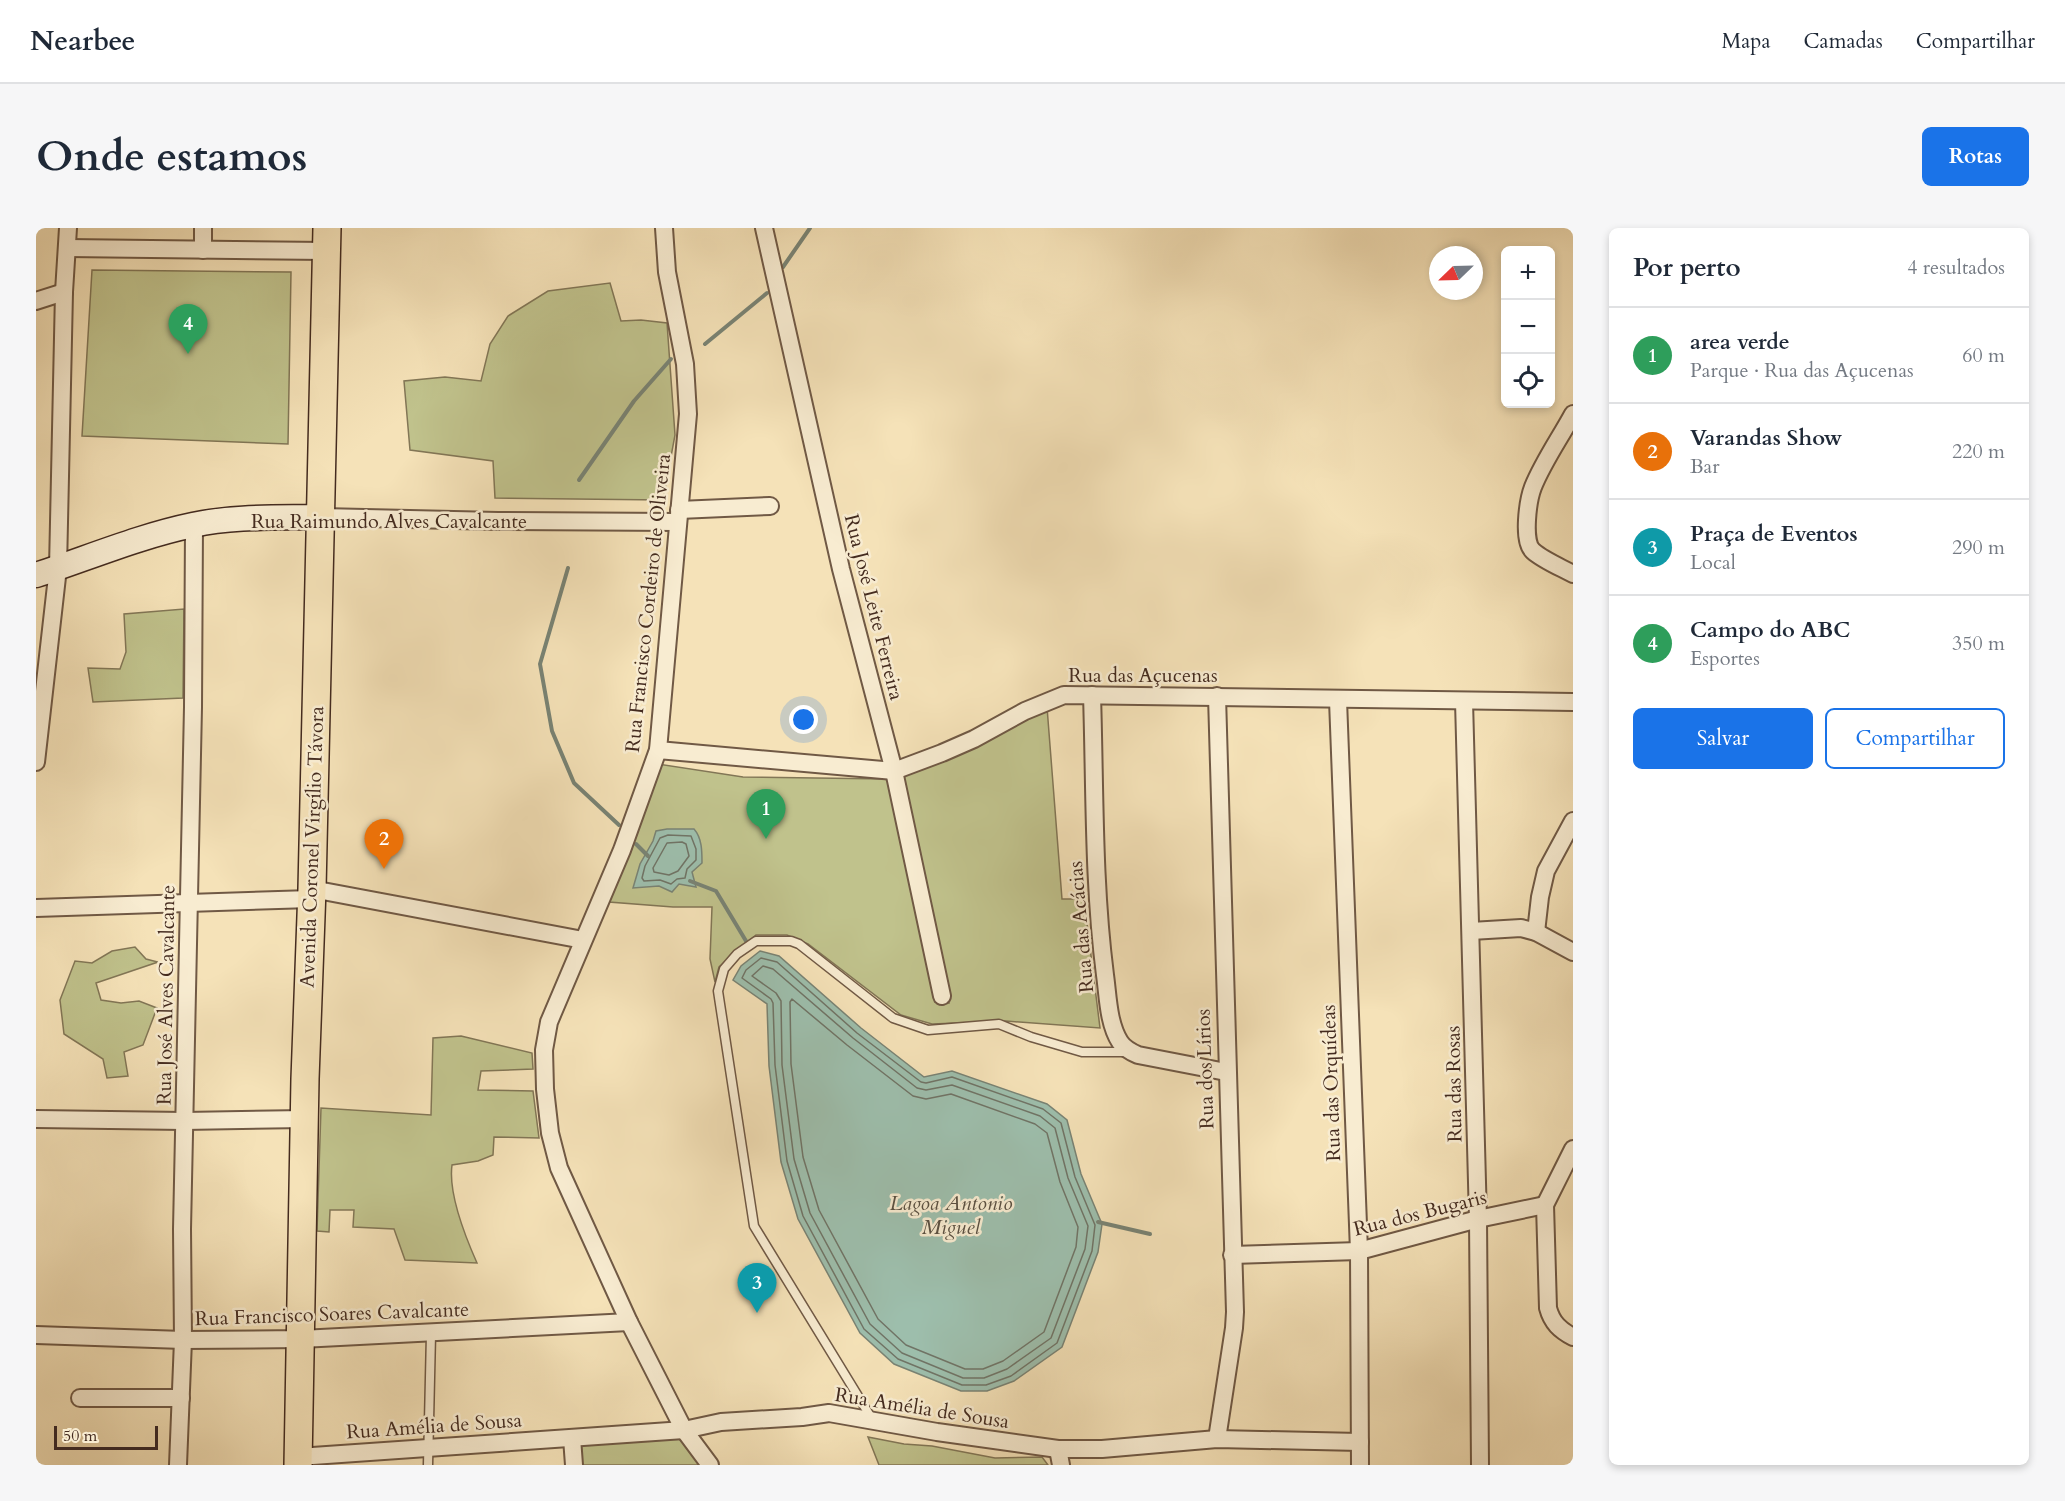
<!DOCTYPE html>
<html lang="pt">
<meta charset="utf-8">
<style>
:root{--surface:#fff;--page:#f6f6f7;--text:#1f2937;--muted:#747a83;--line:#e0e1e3;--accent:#1a73e8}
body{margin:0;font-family:Cardo,serif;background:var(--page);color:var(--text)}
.controls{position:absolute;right:18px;top:18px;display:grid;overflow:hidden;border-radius:9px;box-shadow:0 3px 9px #0003}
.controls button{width:54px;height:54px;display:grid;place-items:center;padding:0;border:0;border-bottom:2px solid var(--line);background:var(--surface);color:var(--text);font:30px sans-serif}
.compass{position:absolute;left:1393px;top:18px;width:54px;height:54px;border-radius:50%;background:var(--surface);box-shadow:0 3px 9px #0003;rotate:247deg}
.scale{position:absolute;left:18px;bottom:15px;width:104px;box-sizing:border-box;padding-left:6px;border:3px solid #442b1f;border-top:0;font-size:16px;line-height:21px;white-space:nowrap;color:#442b1f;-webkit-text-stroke:4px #f8ecd1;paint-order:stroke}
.you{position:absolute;left:768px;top:492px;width:21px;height:21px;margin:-15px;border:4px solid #fff;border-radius:50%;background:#1a73e8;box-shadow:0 0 0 9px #1a73e833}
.badge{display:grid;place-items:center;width:39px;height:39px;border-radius:50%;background:var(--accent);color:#fff;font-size:20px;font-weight:700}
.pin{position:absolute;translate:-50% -50px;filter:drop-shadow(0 2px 3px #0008)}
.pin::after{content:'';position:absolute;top:32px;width:21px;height:18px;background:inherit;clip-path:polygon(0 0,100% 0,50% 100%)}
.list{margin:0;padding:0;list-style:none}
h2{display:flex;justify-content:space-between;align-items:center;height:78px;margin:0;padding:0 24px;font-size:26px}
h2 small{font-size:20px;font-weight:400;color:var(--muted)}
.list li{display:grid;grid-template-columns:39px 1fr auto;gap:18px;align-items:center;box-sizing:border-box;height:96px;padding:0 24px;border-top:2px solid var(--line)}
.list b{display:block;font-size:22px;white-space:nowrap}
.list p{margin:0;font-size:20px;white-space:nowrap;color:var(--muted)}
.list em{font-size:20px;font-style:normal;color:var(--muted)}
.actions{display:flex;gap:12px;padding:18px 24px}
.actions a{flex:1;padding:14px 0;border:2px solid var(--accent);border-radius:9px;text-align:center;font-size:21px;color:var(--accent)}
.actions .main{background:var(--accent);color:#fff}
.icon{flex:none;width:33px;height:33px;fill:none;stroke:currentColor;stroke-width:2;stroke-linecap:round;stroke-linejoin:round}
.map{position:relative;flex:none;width:1537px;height:1237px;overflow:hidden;border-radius:9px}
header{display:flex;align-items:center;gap:36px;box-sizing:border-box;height:84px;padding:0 30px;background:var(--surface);border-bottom:2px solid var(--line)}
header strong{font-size:28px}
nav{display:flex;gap:33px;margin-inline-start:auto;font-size:21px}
.intro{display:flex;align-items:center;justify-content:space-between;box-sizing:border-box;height:144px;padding:0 36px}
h1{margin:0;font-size:42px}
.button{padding:15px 27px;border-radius:9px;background:var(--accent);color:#fff;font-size:21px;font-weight:700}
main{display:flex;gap:36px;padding:0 36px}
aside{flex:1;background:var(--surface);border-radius:9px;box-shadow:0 3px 9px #0003}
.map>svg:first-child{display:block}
.green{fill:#c0c28c;stroke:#827656;stroke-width:1.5}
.water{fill:#9dbeac;stroke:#798374;stroke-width:1.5}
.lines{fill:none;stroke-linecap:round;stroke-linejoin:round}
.shore{stroke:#707466;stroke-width:1.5}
.stream{stroke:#798374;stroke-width:4}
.lane-casing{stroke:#705945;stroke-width:11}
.street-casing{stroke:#705945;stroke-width:20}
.secondary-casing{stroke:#442b1f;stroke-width:27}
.primary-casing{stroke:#442b1f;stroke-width:30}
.lane{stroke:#f8ecd1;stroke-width:8}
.street{stroke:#f8ecd1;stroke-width:16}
.secondary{stroke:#f8ecd1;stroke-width:24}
.primary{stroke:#f5e2b8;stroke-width:27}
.labels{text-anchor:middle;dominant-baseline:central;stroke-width:5;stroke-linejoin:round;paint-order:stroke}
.street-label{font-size:20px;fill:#442b1f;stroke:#f8ecd1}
.water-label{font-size:21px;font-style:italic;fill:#5a5042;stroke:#f8ecd1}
</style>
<header>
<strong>Nearbee</strong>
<nav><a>Mapa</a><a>Camadas</a><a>Compartilhar</a></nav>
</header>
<div class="intro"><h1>Onde estamos</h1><a class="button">Rotas</a></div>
<main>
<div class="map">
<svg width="1537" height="1237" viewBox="0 0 1537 1237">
<rect width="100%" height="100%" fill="#f5e2b8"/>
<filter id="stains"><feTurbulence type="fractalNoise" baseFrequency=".00333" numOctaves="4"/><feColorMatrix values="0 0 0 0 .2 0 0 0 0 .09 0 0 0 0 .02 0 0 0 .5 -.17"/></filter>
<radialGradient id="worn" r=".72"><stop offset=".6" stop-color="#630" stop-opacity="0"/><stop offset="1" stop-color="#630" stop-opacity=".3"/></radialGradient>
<g class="green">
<polygon points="56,42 255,44 252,216 46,208"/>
<polygon points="574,55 585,93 605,92 631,95 639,207 627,272 459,270 457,233 374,222 368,153 409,149 445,153 454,116 472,88 512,63"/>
<polygon points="148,381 147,470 57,474 52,440 84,441 90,424 88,386"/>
<polygon points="1011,479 1026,671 1048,671 1064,800 970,793 896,796 865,787 772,716 751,707 720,707 683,739 679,754 674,731 676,679 637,679 573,674 622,536 707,549 852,551 899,774 913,775 865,547"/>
<polygon points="99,719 110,731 122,734 60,755 65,772 85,775 103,773 121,780 107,817 88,824 92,848 71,850 67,831 28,806 24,772 39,733 56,735 76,723"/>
<path d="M425,808L496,825L497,841L445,843L442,862L497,863L503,910L458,909L457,927L442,933L416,937C412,966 429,1008 441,1035L369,1032L358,1001L317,999L318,982H294L293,1004L281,1003L285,880L395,887L397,810Z"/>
<polygon points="642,1207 666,1237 542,1237 541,1218"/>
<polygon points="832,1209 868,1216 896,1218 959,1230 1006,1229 1012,1237 843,1237"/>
</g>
<g class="water">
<path d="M631,601H658C666,610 666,623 666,635L656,644L660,659L643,656L636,664L623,658L597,660L604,636L617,613L620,603Z"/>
<polygon points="724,723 743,728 825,800 888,849 916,843 1011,876 1031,892 1045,946 1066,996 1062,1024 1026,1119 978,1153 951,1163 925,1163 858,1136 824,1105 762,991 745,934 733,838 731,776 697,752 705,738"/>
</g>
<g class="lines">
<g class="shore">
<polygon points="632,607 655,608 660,621 660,632 651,641 649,650 641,651 635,656 624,652 608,653 606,650 609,638 624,610"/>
<polygon points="646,614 650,616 653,628 642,643 633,647 618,644 617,640 631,615"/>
<polygon points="725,730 741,734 821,805 885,854 890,855 916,849 1007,881 1025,895 1039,949 1059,997 1056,1023 1021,1115 975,1148 950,1157 926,1157 862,1131 828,1101 767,988 751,933 739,837 737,775 735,771 706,750 710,742"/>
<polygon points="727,738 737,741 817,810 881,860 890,862 916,857 1004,888 1019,900 1032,950 1052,998 1049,1021 1015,1110 971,1141 948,1150 927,1150 866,1125 834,1096 774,985 758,931 746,837 745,773 740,765 716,748"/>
<polygon points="756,771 811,817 877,868 890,871 915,866 999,896 1011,905 1024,954 1042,999 1040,1019 1008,1104 967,1133 947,1141 929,1141 870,1117 842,1091 783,982 767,929 755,836 754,774"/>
</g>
<g class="stream">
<polyline points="747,39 774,0"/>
<polyline points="669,116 731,65"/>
<polyline points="543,252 598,173 635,131"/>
<polyline points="532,340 504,436 516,503 538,555 583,597"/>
<polyline points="600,616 612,628"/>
<polyline points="654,653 680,663 710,713"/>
<polyline points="1062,994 1114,1006"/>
</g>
<defs>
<g id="lane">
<polyline points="836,1191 718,998 682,763 688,741 701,726 720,713 755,713 763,716 857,790 892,802 963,796 995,809 1046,824 1092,824"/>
<polyline points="392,1237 395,1106"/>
</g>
<g id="street">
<polyline points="167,0 167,22"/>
<polyline points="628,0 631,44 649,136 652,186 622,522 586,622 513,794 508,822 509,861 514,905 523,940 593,1094 648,1202 674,1237"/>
<polyline points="728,0 805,341 858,543 906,768"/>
<polyline points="31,20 290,23"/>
<polyline points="0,73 28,64"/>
<path d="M1537,186C1524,210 1507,234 1497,259C1492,272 1486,313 1497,323C1507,332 1524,339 1537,346"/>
<polyline points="643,282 734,278"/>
<polyline points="285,289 462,293 642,294"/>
<path d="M1056,467C1059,560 1057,654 1069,747C1072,768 1072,795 1084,814C1088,820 1095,824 1102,827L1190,844"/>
<polyline points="1181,468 1199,1084 1198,1100 1181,1211"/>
<polyline points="1302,472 1323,1023 1324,1237"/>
<polyline points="1428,473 1442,991 1444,1237"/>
<polyline points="622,522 858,543 906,525 938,511 989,483 1028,467 1537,474"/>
<polyline points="0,534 22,340 28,64 32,0"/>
<polyline points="276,661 547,712"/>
<polyline points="0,680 275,671"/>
<polyline points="1435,703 1485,700 1500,704 1537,724"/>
<polyline points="1500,704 1504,669 1510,643 1537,593"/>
<polyline points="0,891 148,893 269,891"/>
<path d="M1537,921L1509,977L1512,1080C1516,1095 1524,1102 1537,1109"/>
<polyline points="1196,1027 1323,1023 1442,991 1509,977"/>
<polyline points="0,1107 147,1112 265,1111 593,1094"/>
<polyline points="44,1170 145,1170"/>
<polyline points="536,1210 538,1237"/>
<polyline points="1022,1221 1025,1237"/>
<polyline points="262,1229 648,1202 685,1194 766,1189 793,1185 901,1204 1022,1221 1066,1221 1181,1211 1324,1214"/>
<polyline points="142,1237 147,1112 146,1001 157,479 158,297"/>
</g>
<path id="secondary" d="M0,347C52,330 104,308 157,297C198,288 243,290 285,289"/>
<polyline id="primary" points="262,1237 269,851 276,661 291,0"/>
</defs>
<use href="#lane" class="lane-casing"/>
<use href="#street" class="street-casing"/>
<use href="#secondary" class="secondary-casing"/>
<use href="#primary" class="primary-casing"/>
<use href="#lane" class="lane"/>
<use href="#street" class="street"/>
<use href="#secondary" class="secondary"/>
<use href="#primary" class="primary"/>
</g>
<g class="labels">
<g class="street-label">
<text x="353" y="293">Rua Raimundo Alves Cavalcante</text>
<text transform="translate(612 375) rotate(-84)">Rua Francisco Cordeiro de Oliveira</text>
<text transform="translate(838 379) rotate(76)">Rua José Leite Ferreira</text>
<text x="1107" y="447">Rua das Açucenas</text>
<text transform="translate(276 619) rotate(-88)">Avenida Coronel Virgílio Távora</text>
<text transform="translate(1045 699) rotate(-95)">Rua das Acácias</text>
<text transform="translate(130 767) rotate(-89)">Rua José Alves Cavalcante</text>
<text transform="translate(1169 841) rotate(-92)">Rua dos Lírios</text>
<text transform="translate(1295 855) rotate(-92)">Rua das Orquídeas</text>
<text transform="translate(1418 856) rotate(-91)">Rua das Rosas</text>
<text transform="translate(1384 985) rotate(-14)">Rua dos Bugaris</text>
<text transform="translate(296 1086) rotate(-2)">Rua Francisco Soares Cavalcante</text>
<text transform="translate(886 1180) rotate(9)">Rua Amélia de Sousa</text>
<text transform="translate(398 1198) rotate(-4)">Rua Amélia de Sousa</text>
</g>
<g class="water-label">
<text x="915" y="975">Lagoa Antonio<tspan x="915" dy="24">Miguel</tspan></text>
</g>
</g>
<rect width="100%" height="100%" filter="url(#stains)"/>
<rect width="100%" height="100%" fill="url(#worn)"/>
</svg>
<div class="controls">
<button>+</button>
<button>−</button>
<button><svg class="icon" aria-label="locate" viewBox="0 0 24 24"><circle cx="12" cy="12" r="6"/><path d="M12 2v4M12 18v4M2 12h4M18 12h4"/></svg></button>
</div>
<svg class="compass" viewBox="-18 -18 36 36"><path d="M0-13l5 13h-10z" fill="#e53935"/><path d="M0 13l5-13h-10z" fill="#747a83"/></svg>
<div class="scale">50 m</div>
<div class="you"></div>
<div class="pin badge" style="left:730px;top:611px;background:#2e9e5b">1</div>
<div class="pin badge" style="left:348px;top:641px;background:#e8710a">2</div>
<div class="pin badge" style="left:721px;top:1085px;background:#0f9aa8">3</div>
<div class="pin badge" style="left:152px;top:126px;background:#2e9e5b">4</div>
</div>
<aside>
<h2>Por perto<small>4 resultados</small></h2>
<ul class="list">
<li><span class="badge" style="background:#2e9e5b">1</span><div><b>area verde</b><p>Parque · Rua das Açucenas</p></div><em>60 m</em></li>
<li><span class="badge" style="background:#e8710a">2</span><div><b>Varandas Show</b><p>Bar</p></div><em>220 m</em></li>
<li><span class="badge" style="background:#0f9aa8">3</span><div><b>Praça de Eventos</b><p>Local</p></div><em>290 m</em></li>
<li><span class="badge" style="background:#2e9e5b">4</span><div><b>Campo do ABC</b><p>Esportes</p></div><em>350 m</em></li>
</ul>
<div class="actions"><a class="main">Salvar</a><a>Compartilhar</a></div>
</aside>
</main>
